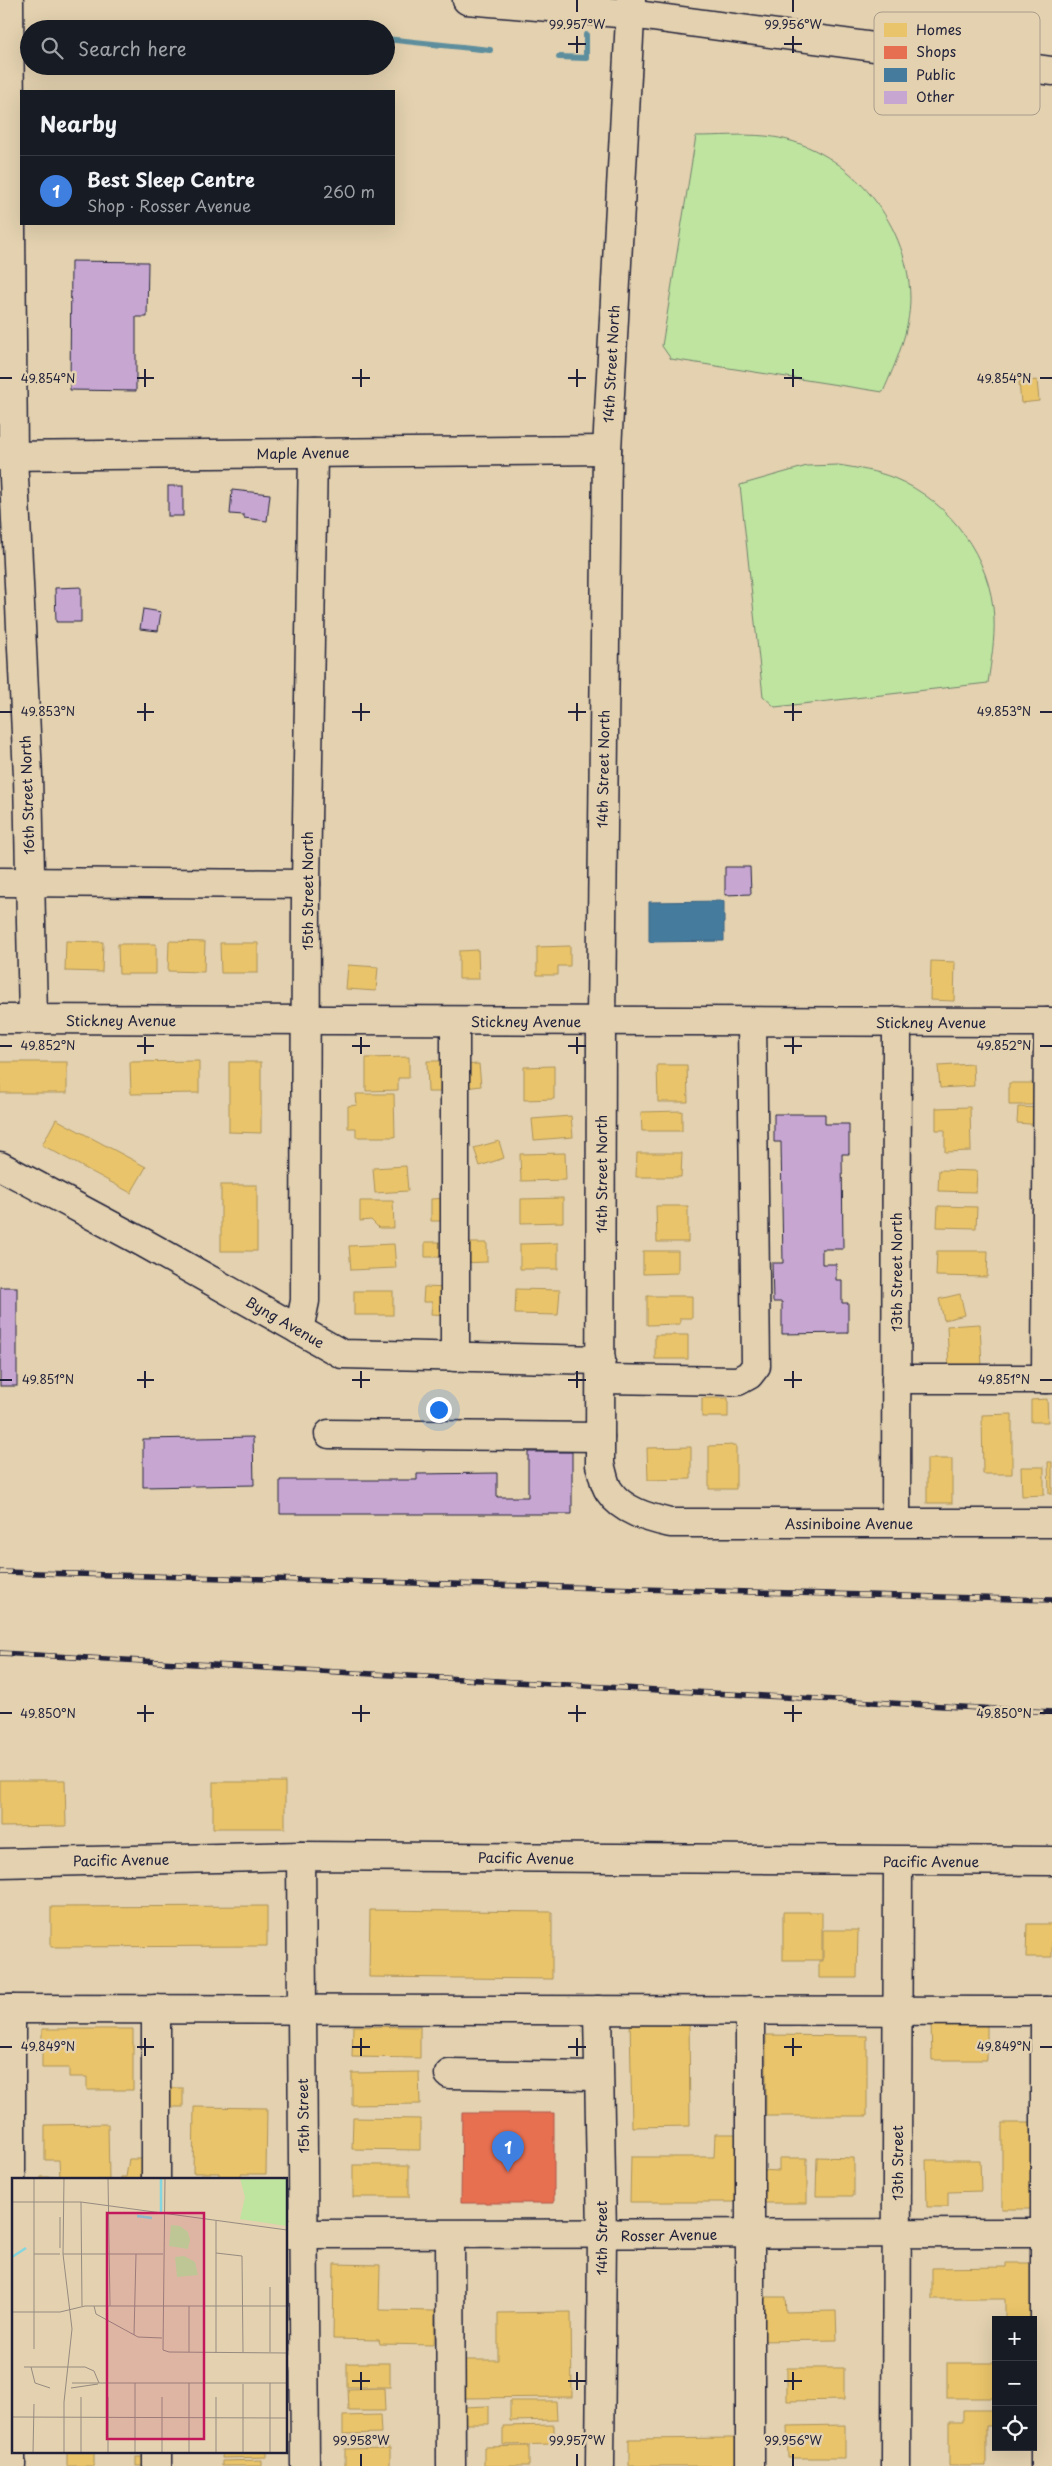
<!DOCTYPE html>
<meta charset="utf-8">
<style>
:root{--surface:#171b24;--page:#242831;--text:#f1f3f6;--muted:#9ea1a6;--line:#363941;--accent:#9495a2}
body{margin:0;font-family:"Playpen Sans",sans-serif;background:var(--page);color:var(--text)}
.controls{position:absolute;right:15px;bottom:15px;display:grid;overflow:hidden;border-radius:0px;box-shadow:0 5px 20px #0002}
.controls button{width:45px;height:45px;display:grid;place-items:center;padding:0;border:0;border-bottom:1px solid var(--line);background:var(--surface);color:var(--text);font:25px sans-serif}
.you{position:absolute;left:438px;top:1409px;width:18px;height:18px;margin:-12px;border:4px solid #fff;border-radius:50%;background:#1a73e8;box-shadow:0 0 0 8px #1a73e833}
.badge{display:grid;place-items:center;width:32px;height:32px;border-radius:50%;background:var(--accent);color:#fff;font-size:16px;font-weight:700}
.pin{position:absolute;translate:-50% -41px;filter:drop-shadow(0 1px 2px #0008)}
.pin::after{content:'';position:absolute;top:26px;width:18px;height:15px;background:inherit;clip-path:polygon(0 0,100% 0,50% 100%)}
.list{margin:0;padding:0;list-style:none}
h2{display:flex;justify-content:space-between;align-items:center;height:65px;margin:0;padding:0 20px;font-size:21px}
h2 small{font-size:16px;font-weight:400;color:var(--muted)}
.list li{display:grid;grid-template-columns:32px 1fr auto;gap:15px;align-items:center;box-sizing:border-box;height:70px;padding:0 20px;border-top:1px solid var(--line)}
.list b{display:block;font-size:19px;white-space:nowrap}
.list p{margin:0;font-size:16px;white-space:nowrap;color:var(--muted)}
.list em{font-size:16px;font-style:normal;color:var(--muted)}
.icon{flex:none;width:28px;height:28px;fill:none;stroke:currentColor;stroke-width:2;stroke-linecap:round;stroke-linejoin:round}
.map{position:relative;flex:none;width:1052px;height:2466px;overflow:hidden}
.search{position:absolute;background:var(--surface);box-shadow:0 5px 20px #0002;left:20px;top:20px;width:375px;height:55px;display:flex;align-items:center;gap:12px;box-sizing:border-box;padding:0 18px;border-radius:28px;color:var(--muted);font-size:19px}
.panel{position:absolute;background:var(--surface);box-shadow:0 5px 20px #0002;left:20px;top:90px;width:375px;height:135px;border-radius:0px}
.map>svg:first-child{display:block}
.green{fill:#bee49f;stroke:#70836d}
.homes{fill:#e9c46a;stroke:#ad935c}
.shops{fill:#e76f51;stroke:#ac584a}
.public{fill:#457b9d;stroke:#3a6080}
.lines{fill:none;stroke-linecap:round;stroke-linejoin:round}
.stream{stroke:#5d8e9d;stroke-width:6}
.building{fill:#c7a7d2;stroke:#22223b}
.minor-casing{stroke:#22223b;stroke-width:31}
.minor{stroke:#e3d1af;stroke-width:28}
.rail-casing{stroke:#22223b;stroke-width:5.5}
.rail{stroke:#e3d1af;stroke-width:4;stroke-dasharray:11;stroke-linecap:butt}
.ticks{fill:none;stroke:#22223b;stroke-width:2}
.labels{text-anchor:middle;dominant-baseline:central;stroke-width:5;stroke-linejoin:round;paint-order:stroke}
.street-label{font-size:14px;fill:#22223b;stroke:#e3d1af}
.inset-river{fill:none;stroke:#85d6df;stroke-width:2.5}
.inset-road{fill:none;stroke:#968b81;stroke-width:1}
.view{fill:#c2185b;fill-opacity:0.15;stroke:#c2185b;stroke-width:2.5}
.inset-edge{fill:none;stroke:#22223b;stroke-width:2.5}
.key{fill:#e3d1af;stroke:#a99c8c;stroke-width:1}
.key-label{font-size:14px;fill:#22223b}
.ticks-label{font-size:12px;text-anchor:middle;fill:#22223b;stroke:#e3d1af;stroke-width:5;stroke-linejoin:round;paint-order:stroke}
</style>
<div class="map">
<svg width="1052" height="2466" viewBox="0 0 1052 2466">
<rect width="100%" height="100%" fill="#e3d1af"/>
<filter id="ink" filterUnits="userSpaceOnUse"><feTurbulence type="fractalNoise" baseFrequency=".02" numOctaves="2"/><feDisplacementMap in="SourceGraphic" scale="10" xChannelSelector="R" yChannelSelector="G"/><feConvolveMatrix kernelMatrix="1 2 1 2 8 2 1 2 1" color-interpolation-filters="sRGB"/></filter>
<g filter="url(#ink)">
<g class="green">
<path d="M696,136C718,136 742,134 765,136C844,143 909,220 910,298C910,331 896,362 883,392L671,359L662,346Z"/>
<path d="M838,465C857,468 876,471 894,478C950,501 991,558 994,618C995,640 991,661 988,683L775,707L763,696L740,485L807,466Z"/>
</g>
<g class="homes">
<polygon points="1037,380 1039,401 1021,403 1019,382"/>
<polygon points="66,941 103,942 102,972 65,971"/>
<polygon points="169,941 205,942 204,972 168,971"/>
<polygon points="220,943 258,943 258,973 221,973"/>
<polygon points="118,944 156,944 156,974 119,974"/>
<polygon points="570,946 570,966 558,966 558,975 537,975 537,947"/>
<polygon points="478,950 479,979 459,979 459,951"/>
<polygon points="931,961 955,962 954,1001 930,1000"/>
<polygon points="348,965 378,967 376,991 346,989"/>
<polygon points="409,1057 409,1078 398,1078 398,1090 366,1091 366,1058"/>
<polygon points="199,1061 199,1093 131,1094 130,1062"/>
<polygon points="427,1061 444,1061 444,1092 428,1092"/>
<rect x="0" y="1062" width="67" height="31"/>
<polygon points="229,1062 261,1062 261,1133 229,1132"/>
<polygon points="479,1064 481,1086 465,1088 463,1065"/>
<polygon points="973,1064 974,1086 940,1088 938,1066"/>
<polygon points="657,1065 687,1065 688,1102 658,1102"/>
<polygon points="554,1066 554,1099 524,1100 524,1067"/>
<polygon points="1009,1083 1037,1083 1038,1105 1009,1105"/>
<polygon points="356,1094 394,1094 395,1137 356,1137 356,1128 348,1128 348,1106 357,1105"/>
<polygon points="970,1107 971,1151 945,1152 945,1130 936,1130 936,1108"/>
<polygon points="1018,1107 1044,1108 1042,1125 1017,1123"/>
<polygon points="682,1111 682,1131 642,1131 641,1112"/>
<polygon points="571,1116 573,1137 534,1140 532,1119"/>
<polygon points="56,1119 146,1167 131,1193 42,1145"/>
<polygon points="499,1141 504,1158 480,1166 474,1148"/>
<polygon points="565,1153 566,1180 521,1181 520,1154"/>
<polygon points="637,1153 682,1153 681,1177 636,1177"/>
<polygon points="406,1166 408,1191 375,1193 373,1168"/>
<polygon points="939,1170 977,1171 976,1192 938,1191"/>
<rect x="221" y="1185" width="36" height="66"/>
<polygon points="449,1198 449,1221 431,1221 431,1199"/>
<polygon points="563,1198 563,1222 521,1223 521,1199"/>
<polygon points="360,1201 393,1201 394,1228 379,1228 371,1220 360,1221"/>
<polygon points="656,1206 688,1206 688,1242 657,1242"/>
<polygon points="938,1206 977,1207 976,1228 937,1227"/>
<polygon points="425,1242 449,1242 450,1257 425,1257"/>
<polygon points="461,1243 487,1243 487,1262 462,1263"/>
<polygon points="558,1243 558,1269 520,1269 520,1244"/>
<polygon points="394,1244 396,1268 351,1270 349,1246"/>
<polygon points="643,1251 678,1251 678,1273 643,1274"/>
<polygon points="937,1251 988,1251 987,1277 936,1276"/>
<polygon points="424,1287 450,1288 449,1315 431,1314 432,1302 423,1302"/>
<polygon points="516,1289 560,1290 558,1315 515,1314"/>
<rect x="354" y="1291" width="39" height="24"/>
<polygon points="960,1294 965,1315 944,1320 939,1299"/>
<polygon points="647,1296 692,1296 692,1318 680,1318 680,1324 647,1325"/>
<polygon points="980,1324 982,1367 949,1369 947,1326"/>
<rect x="655" y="1335" width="33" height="24"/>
<rect x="702" y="1398" width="26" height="19"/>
<polygon points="1047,1399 1048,1422 1031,1422 1031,1400"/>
<polygon points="1012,1414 1012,1474 983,1474 982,1415"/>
<polygon points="736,1445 736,1489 709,1489 709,1446"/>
<polygon points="691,1447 691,1479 648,1480 647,1448"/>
<rect x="927" y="1459" width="25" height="44"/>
<polygon points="1048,1462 1052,1462 1052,1494 1049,1494"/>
<polygon points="1021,1467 1044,1467 1044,1495 1022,1496"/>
<polygon points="0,1780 65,1780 66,1826 0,1827"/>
<rect x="213" y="1782" width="72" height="46"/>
<polygon points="267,1906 267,1946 51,1947 51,1907"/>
<polygon points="370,1910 552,1912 552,1979 369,1977"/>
<rect x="783" y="1912" width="39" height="48"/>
<polygon points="1027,1924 1052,1924 1052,1957 1026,1957"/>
<polygon points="823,1930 858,1930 857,1978 819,1978 819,1961 823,1961"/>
<polygon points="689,2016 690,2126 632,2127 630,2017"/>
<polygon points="931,2022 987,2022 987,2060 932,2060"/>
<polygon points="353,2026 420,2027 420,2058 352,2057"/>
<polygon points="42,2029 133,2029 133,2090 87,2090 87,2077 69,2077 69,2068 42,2068"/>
<polygon points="766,2035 867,2036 867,2116 766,2116"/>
<polygon points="419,2072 420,2104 352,2105 352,2073"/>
<rect x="166" y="2088" width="17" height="19"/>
<polygon points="194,2107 267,2108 266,2174 241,2174 241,2180 219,2180 219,2173 193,2173"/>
<polygon points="353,2118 420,2119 420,2150 352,2149"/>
<rect x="1002" y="2123" width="36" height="86"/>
<polygon points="108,2124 109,2180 41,2180 41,2177 60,2177 59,2160 45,2160 45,2125"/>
<polygon points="715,2134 743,2134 743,2202 630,2202 631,2157 714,2157"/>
<polygon points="817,2157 854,2158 854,2196 816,2196"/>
<polygon points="779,2158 807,2158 807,2203 757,2203 757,2170 779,2171"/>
<polygon points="129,2159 142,2159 141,2180 121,2180 121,2177 126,2177"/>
<polygon points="926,2160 980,2160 981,2191 948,2192 948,2207 927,2207"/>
<rect x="353" y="2165" width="56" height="32"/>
<polygon points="1006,2263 1037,2263 1033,2320 1005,2320 1005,2299 932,2299 932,2268 1006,2267"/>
<polygon points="334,2264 380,2265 379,2310 435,2311 434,2345 380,2344 379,2340 333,2339"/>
<polygon points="756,2297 785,2297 786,2312 836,2311 837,2340 756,2341"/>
<polygon points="571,2312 572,2397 463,2398 463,2360 498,2360 498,2313"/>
<rect x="347" y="2363" width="43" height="24"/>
<rect x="947" y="2363" width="49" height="35"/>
<polygon points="787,2368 844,2368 844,2400 787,2401"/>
<polygon points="384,2388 385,2411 349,2411 348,2389"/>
<polygon points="510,2401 556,2401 557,2420 510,2421"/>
<polygon points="489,2406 489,2424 464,2424 463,2407"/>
<polygon points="963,2410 996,2410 996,2426 986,2426 986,2466 949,2466 949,2421 963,2421"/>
<polygon points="380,2415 381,2433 343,2434 343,2416"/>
<polygon points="554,2425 554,2444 503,2445 503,2426"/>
<polygon points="845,2425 845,2458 788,2458 787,2426"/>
<polygon points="737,2438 737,2466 629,2466 629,2439"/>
<polygon points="529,2446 529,2466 484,2466 484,2447"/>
<polygon points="390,2448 390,2466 345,2466 345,2449"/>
<rect x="67" y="2452" width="27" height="14"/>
<polygon points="222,2452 267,2452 267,2457 222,2458"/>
<rect x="136" y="2457" width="15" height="9"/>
<polygon points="262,2460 262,2466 222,2466 222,2461"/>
</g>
<polygon class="shops" points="462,2113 554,2113 554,2203 461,2203"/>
<polygon class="public" points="724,901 724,941 649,942 649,902"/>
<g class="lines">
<g class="stream">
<polyline points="386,39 490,50"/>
<polyline points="559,57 586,58 586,35"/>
</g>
</g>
<g class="building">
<polygon points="71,261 148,262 147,317 136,317 136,391 70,390"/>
<rect x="168" y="486" width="15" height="30"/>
<polygon points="232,490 270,494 267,521 244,518 244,515 230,514"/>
<polygon points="81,587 81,622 56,622 55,588"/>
<polygon points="143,609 161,612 158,631 140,629"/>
<polygon points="725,867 750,867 751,894 725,895"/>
<polygon points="774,1114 825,1114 825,1124 849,1124 849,1154 842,1154 843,1249 822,1249 822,1264 836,1264 836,1280 842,1280 842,1303 848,1303 848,1333 782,1334 782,1302 773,1302 772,1263 783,1263 781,1142 774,1142"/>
<rect x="0" y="1287" width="17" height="99"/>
<polygon points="253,1437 254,1485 143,1487 143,1439"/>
<polygon points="528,1452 572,1452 572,1514 280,1514 280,1480 417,1480 417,1474 497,1473 497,1497 528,1497"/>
</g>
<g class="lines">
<defs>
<g id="minor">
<polyline points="9,0 13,456 28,776 33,1019"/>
<polyline points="467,0 630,14 1052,71"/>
<path d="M631,0L607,450L601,1020L600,1465C603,1473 604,1484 609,1491C622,1511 649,1518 670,1523H1052"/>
<polyline points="0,456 607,450"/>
<polyline points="0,882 306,884"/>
<polyline points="0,1019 1052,1022"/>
<polyline points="455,1021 455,1357"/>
<polyline points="0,1166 144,1243 342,1354 601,1360"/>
<polyline points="299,1330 305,1301 306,884 313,453"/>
<polyline points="601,1379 738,1381 749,1375 756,1366 752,1022"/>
<polyline points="896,1379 1052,1379"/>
<polyline points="1046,1379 1048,1022"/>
<polyline points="329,1434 600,1437"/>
<polyline points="896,1522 897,1021"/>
<polyline points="301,1856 305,2466"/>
<polyline points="0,1863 301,1856 1052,1861"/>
<polyline points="0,2009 1052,2011"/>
<polyline points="11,2009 11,2466"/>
<polyline points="598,2010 602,2235 600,2466"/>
<polyline points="449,2074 598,2076"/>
<polyline points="156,2180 156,2009"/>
<polyline points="286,2234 1052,2233"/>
<polyline points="450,2236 451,2466"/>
<polyline points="157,2452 157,2466"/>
<polyline points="750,2466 750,2010"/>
<polyline points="896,2466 898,1861"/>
<polyline points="1045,2466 1045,2011"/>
</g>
</defs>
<use href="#minor" class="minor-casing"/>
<use href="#minor" class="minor"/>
<defs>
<g id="rail">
<polyline points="0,1572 1052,1600"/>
<polyline points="0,1653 1052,1712"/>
</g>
</defs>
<use href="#rail" class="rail-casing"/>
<use href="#rail" class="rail"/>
</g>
</g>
<path class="ticks" d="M577,0V12M793,0V12M577,36V53M793,36V53M568,44H586M784,44H802M145,369V387M361,369V387M577,369V387M793,369V387M0,378H12M137,378H154M352,378H370M568,378H586M784,378H802M1040,378H1052M145,703V721M361,703V721M577,703V721M793,703V721M0,712H12M137,712H154M352,712H370M568,712H586M784,712H802M1040,712H1052M145,1037V1054M361,1037V1054M577,1037V1054M793,1037V1054M0,1046H12M137,1046H154M352,1046H370M568,1046H586M784,1046H802M1040,1046H1052M145,1371V1388M361,1371V1388M577,1371V1388M793,1371V1388M0,1380H12M137,1380H154M352,1380H370M568,1380H586M784,1380H802M1040,1380H1052M145,1705V1722M361,1705V1722M577,1705V1722M793,1705V1722M0,1713H12M137,1713H154M352,1713H370M568,1713H586M784,1713H802M1040,1713H1052M145,2038V2056M361,2038V2056M577,2038V2056M793,2038V2056M0,2047H12M137,2047H154M352,2047H370M568,2047H586M784,2047H802M1040,2047H1052M361,2372V2390M577,2372V2390M793,2372V2390M352,2381H370M568,2381H586M784,2381H802M361,2454V2466M577,2454V2466M793,2454V2466"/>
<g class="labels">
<g class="street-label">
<text transform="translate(611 364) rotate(-87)">14th Street North</text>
<text transform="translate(303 453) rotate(-1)">Maple Avenue</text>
<text transform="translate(603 769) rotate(-89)">14th Street North</text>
<text transform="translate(27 795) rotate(-92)">16th Street North</text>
<text transform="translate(307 891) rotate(-90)">15th Street North</text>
<text x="121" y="1020">Stickney Avenue</text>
<text x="526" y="1021">Stickney Avenue</text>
<text x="931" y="1022">Stickney Avenue</text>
<text transform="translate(601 1174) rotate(-90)">14th Street North</text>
<text transform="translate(896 1272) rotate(-90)">13th Street North</text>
<text transform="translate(285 1322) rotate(30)">Byng Avenue</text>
<text x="849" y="1523">Assiniboine Avenue</text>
<text transform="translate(526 1858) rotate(1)">Pacific Avenue</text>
<text transform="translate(121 1860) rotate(-1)">Pacific Avenue</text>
<text x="931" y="1861">Pacific Avenue</text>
<text transform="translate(303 2116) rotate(-91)">15th Street</text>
<text transform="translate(897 2163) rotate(-90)">13th Street</text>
<text transform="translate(669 2235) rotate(-1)">Rosser Avenue</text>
<text transform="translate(601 2238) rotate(-90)">14th Street</text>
</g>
</g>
<g transform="translate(12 2178)">
<rect width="275" height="275" fill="#e3d1af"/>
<path d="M275,0V48L228,41L233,19L228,0ZM159,47L168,48L176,54L178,62L176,71L157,68ZM172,78L183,84L186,97L165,99L163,79Z" fill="#bee49f"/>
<path class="inset-river" d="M149,34V0M125,38L140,40M0,79L14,70"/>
<path class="inset-road" d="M52,0L51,76L60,151L52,224V275M96,0L98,128M153,0L151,172L157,174L275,175M0,24H69L275,52M69,24L70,128M48,39V70M204,43V175M204,75L230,78L231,174M22,76H48M51,76H151M258,109V174M82,128L84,136L126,159L150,160M0,134H48L73,128H275M122,157L124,76M22,171V0M177,174V128M12,189H73L82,193L87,205M19,189L23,205L38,210M60,205H275M123,205V275M258,205V275M231,206V275M59,210L86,206M69,219V275M150,219V275M204,219V275M0,239L275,240M21,275L22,226M96,275V219M177,275V205"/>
<path class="view" d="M95,35H192V261H95Z"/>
<rect width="275" height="275" class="inset-edge"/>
</g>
<rect x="874" y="12" width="166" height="103" rx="8" class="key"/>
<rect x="884" y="23" width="23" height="14" fill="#e9c46a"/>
<rect x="884" y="46" width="23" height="13" fill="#e76f51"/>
<rect x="884" y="68" width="23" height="14" fill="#457b9d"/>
<rect x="884" y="91" width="23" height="13" fill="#c7a7d2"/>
<g class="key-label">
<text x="916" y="35">Homes</text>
<text x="916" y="57">Shops</text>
<text x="916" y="80">Public</text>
<text x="916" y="102">Other</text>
</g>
<g class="ticks-label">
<text x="577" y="29">99.957°W</text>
<text x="793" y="29">99.956°W</text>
<text x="48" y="383">49.854°N</text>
<text x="1004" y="383">49.854°N</text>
<text x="48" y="716">49.853°N</text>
<text x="1004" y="716">49.853°N</text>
<text x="48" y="1050">49.852°N</text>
<text x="1004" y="1050">49.852°N</text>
<text x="48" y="1384">49.851°N</text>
<text x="1004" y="1384">49.851°N</text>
<text x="48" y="1718">49.850°N</text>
<text x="1004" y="1718">49.850°N</text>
<text x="48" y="2051">49.849°N</text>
<text x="1004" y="2051">49.849°N</text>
<text x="361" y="2445">99.958°W</text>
<text x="577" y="2445">99.957°W</text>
<text x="793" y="2445">99.956°W</text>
</g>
</svg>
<div class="controls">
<button>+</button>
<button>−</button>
<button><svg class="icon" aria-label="locate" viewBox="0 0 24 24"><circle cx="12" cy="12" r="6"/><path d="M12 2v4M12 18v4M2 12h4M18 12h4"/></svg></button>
</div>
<div class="you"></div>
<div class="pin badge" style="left:508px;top:2172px;background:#3f7fe0">1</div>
<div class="search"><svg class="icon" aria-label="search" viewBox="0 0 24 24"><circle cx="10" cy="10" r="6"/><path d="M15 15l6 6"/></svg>Search here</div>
<section class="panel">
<h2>Nearby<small></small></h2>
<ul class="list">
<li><span class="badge" style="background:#3f7fe0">1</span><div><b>Best Sleep Centre</b><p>Shop · Rosser Avenue</p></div><em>260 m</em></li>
</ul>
</section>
</div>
